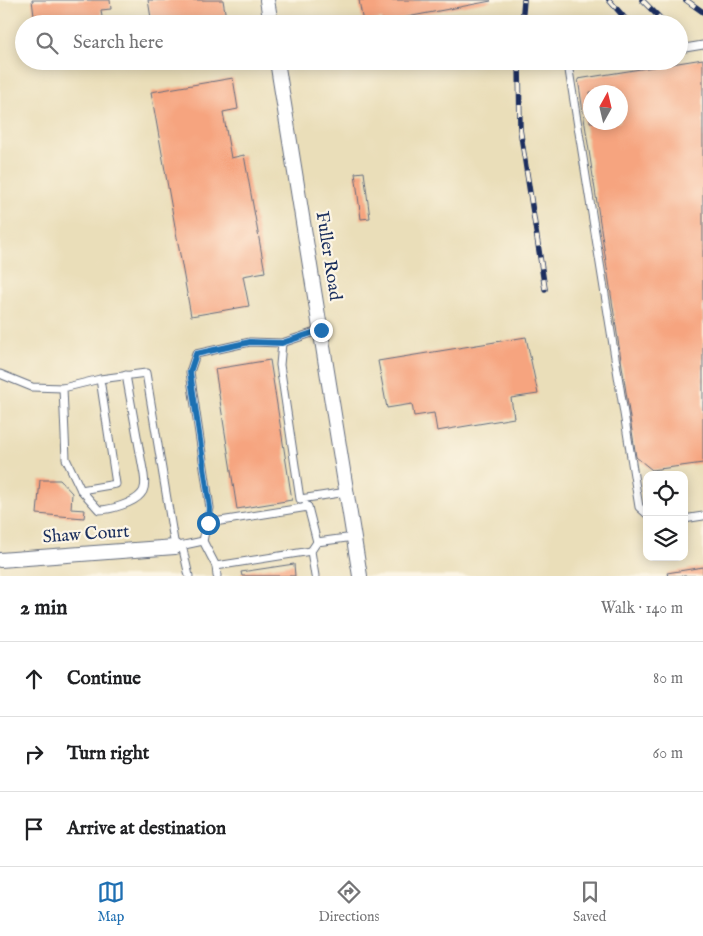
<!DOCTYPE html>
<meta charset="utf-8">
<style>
:root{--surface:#fff;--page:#f6f6f6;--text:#202124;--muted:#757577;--line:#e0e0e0;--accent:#1f6fb2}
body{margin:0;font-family:"IM FELL English",serif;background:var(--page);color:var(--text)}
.controls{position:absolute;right:15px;bottom:15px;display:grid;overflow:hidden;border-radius:10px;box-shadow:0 2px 12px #0003}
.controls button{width:45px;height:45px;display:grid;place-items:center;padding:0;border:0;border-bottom:1px solid var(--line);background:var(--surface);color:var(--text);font:25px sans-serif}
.compass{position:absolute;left:583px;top:85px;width:45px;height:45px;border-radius:50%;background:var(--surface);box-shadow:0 2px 12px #0003;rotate:8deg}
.stop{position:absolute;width:15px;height:15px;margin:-11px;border:4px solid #1f6fb2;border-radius:50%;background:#fff}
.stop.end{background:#1f6fb2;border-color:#fff;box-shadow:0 1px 5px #0008}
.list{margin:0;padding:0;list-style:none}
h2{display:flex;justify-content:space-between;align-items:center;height:65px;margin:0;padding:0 20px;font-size:21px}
h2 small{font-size:16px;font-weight:400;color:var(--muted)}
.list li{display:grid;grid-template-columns:32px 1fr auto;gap:15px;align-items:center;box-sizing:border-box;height:75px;padding:0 20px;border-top:1px solid var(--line)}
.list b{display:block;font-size:19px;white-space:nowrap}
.list em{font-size:16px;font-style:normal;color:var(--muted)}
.icon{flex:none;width:28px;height:28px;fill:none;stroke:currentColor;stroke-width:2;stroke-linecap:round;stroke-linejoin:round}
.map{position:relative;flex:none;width:703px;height:576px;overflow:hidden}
.search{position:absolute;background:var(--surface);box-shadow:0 2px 12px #0003;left:15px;right:15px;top:15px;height:55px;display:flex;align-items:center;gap:12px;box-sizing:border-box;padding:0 18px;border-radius:28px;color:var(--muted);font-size:19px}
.sheet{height:290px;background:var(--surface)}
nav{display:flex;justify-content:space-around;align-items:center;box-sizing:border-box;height:70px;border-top:1px solid var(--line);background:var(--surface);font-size:14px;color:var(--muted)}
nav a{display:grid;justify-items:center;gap:2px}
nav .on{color:var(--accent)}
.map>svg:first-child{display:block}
.building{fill:#f6a47f;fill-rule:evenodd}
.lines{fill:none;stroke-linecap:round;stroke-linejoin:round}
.service-casing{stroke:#636c7e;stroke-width:9}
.minor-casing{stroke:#636c7e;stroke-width:16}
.service{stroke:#fff;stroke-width:7}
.minor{stroke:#fff;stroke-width:14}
.rail-casing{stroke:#1b2f5e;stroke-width:5.5}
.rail{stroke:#fcf5e5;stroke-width:4;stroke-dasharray:11;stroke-linecap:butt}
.route{stroke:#1f6fb2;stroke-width:6}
.labels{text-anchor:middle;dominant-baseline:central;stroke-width:4.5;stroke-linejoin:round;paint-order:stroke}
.street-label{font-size:18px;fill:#1b2f5e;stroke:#fcf5e5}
</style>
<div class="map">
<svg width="703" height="576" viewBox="0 0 703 576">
<rect width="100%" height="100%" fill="#fcf5e5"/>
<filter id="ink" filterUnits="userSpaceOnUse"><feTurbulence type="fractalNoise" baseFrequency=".02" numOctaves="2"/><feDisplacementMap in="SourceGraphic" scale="10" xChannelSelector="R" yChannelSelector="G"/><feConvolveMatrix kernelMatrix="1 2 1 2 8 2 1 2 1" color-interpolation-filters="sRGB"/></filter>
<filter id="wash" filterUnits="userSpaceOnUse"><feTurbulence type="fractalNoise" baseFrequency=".0096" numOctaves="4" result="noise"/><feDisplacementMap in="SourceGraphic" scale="20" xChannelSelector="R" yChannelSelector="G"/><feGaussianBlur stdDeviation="1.12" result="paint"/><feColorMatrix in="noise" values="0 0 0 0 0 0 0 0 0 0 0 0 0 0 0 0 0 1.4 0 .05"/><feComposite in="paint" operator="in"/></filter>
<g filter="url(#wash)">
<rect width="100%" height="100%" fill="#eadeb9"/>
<g id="blocks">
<g class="building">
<polygon points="32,0 110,0 111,9 101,10 103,24 35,24"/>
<polygon points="148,0 223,0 227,24 152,24"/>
<polygon points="359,0 490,0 491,1 402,18 403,24 383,24 382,19 363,23"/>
<path d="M703,59V463L652,470L636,457L578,79ZM590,92H620V122H590Z"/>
<polygon points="233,78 238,109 223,112 231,158 244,155 265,272 243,276 249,306 191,316 151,92"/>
<polygon points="364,172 370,218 361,219 355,173"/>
<polygon points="526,337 538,394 511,398 514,418 437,431 434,413 414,416 412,404 387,408 378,361"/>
<polygon points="270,360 292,500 237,509 215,369"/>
<polygon points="40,480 60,480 72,493 71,509 85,510 84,518 37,514"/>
<polygon points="294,564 295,576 242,576 241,572"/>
<polygon points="703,567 703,576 668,576 667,573"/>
</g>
</g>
</g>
<g filter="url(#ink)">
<use href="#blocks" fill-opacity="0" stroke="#636c7e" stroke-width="1"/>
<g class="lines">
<defs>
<g id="service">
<polyline points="679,49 703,45"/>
<polyline points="590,61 568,64 639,507 647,514"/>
<polyline points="321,330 282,343 280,365 300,499 347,492"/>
<polyline points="0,374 32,387 63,388"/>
<polyline points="100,379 116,484 81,490 66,459 63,388 100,379 146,373 175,547 203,541 210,508 190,372 196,354 250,342 282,343"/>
<path d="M81,490L99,510C110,510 134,503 141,494C146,489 145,481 144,475L126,375"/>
<polyline points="306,505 308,507 317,542 354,537"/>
<polyline points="684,519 703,516"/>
<polyline points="208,523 308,507"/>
<polyline points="203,541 216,566 217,576"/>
<polyline points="182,545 189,576"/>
<polyline points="216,566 311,551"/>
<polyline points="315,576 311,551 317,542"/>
</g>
<g id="minor">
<polyline points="267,0 271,24"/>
<polyline points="277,61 360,576"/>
<polyline points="0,560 175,547"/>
</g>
</defs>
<use href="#service" class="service-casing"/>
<use href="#minor" class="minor-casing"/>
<use href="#service" class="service"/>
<use href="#minor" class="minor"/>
<defs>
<g id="rail">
<polyline points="609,0 630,24"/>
<polyline points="642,0 666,24"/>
<polyline points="686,0 703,12"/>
<polyline points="522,24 524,0"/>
<polyline points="519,61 520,129 545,289"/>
</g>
</defs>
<use href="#rail" class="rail-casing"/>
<use href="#rail" class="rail"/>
</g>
</g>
<g class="lines" filter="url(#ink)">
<polyline class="route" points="208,523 210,508 190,372 196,354 250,342 282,343 321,330"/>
</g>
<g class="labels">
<g class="street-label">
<text transform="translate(328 256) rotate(81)">Fuller Road</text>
<text transform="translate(86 535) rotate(-4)">Shaw Court</text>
</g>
</g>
</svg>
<div class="controls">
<button><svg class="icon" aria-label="locate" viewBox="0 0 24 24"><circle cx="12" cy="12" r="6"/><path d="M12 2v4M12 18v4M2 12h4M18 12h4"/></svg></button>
<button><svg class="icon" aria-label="layers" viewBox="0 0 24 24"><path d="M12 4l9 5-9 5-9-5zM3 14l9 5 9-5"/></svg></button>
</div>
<svg class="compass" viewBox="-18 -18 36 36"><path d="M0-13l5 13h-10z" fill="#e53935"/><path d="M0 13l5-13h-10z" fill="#757577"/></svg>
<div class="stop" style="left:208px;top:523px"></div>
<div class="stop end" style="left:321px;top:330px"></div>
<div class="search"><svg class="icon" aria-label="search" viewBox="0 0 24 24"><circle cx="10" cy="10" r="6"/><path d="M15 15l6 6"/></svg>Search here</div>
</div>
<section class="sheet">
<h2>2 min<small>Walk · 140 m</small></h2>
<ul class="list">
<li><svg class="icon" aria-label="ahead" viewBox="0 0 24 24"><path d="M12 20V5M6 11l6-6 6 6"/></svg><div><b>Continue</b></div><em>80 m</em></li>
<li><svg class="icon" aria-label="right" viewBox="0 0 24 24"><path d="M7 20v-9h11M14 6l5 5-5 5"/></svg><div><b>Turn right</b></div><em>60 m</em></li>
<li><svg class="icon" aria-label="arrive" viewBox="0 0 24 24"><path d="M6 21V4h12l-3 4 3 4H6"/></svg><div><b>Arrive at destination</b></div></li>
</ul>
</section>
<nav>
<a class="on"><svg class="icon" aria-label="map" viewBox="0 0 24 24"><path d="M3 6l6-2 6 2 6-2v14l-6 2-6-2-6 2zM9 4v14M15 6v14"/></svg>Map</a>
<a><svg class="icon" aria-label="directions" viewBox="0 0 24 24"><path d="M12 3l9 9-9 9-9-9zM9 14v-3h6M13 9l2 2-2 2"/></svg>Directions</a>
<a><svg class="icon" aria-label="saved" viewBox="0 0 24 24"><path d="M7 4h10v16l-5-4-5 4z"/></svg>Saved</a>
</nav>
